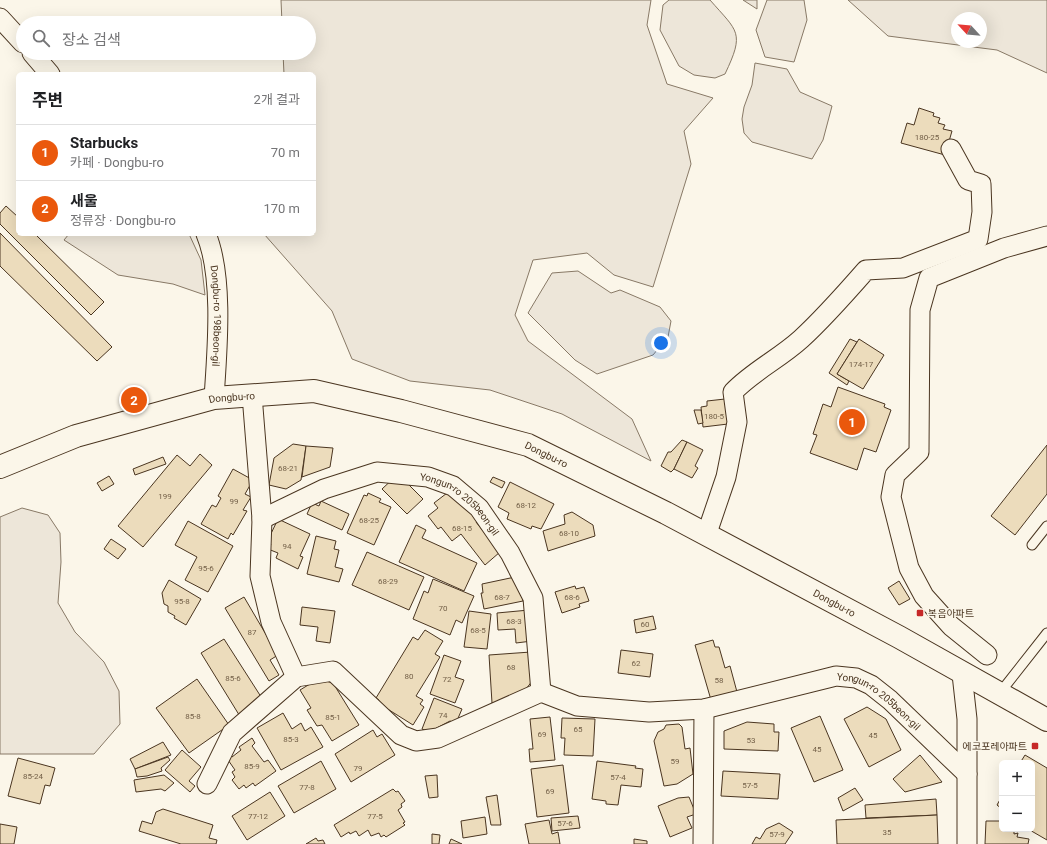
<!DOCTYPE html>
<html lang="ko">
<meta charset="utf-8">
<style>
:root{--surface:#fff;--page:#f6f6f6;--text:#202124;--muted:#757577;--line:#e0e0e0;--accent:#ea580c}
body{margin:0;font-family:Roboto,"Noto Sans KR",sans-serif;background:var(--page);color:var(--text)}
.controls{position:absolute;right:12px;bottom:12px;display:grid;overflow:hidden;border-radius:6px;box-shadow:0 4px 16px #0002}
.controls button{width:36px;height:36px;display:grid;place-items:center;padding:0;border:0;border-bottom:1px solid var(--line);background:var(--surface);color:var(--text);font:20px sans-serif}
.compass{position:absolute;left:951px;top:12px;width:36px;height:36px;border-radius:50%;background:var(--surface);box-shadow:0 4px 16px #0002;rotate:296deg}
.you{position:absolute;left:661px;top:343px;width:14px;height:14px;margin:-10px;border:3px solid #fff;border-radius:50%;background:#1a73e8;box-shadow:0 0 0 6px #1a73e833}
.badge{display:grid;place-items:center;width:26px;height:26px;border-radius:50%;background:var(--accent);color:#fff;font-size:13px;font-weight:700}
.pin{position:absolute;translate:-50% -50%;border:2px solid #fff;box-shadow:0 1px 4px #0006}
.list{margin:0;padding:0;list-style:none}
h2{display:flex;justify-content:space-between;align-items:center;height:52px;margin:0;padding:0 16px;font-size:17px}
h2 small{font-size:13px;font-weight:400;color:var(--muted)}
.list li{display:grid;grid-template-columns:26px 1fr auto;gap:12px;align-items:center;box-sizing:border-box;height:56px;padding:0 16px;border-top:1px solid var(--line)}
.list b{display:block;font-size:15px;white-space:nowrap}
.list p{margin:0;font-size:13px;white-space:nowrap;color:var(--muted)}
.list em{font-size:13px;font-style:normal;color:var(--muted)}
.icon{flex:none;width:22px;height:22px;fill:none;stroke:currentColor;stroke-width:2;stroke-linecap:round;stroke-linejoin:round}
.map{position:relative;flex:none;width:1047px;height:844px;overflow:hidden}
.search{position:absolute;background:var(--surface);box-shadow:0 4px 16px #0002;left:16px;top:16px;width:300px;height:44px;display:flex;align-items:center;gap:10px;box-sizing:border-box;padding:0 14px;border-radius:22px;color:var(--muted);font-size:15px}
.panel{position:absolute;background:var(--surface);box-shadow:0 4px 16px #0002;left:16px;top:72px;width:300px;height:164px;border-radius:6px}
.map>svg:first-child{display:block}
.green{fill:#ede6d9;stroke:#887966;fill-rule:evenodd}
.building{fill:#ecdcbc;stroke:#4a3520}
.lines{fill:none;stroke-linecap:round;stroke-linejoin:round}
.service-casing{stroke:#4a3520;stroke-width:11}
.minor-casing{stroke:#4a3520;stroke-width:21}
.secondary-casing{stroke:#4a3520;stroke-width:24}
.service{stroke:#fbf6e9;stroke-width:9}
.minor{stroke:#fbf6e9;stroke-width:19}
.secondary{stroke:#fbf6e9;stroke-width:22}
.poi-dot{fill:#c62828;stroke:#fbf6e9;stroke-width:1.5}
.labels{text-anchor:middle;dominant-baseline:central;stroke-width:3;stroke-linejoin:round;paint-order:stroke}
.number-label{font-size:8px;fill:#725f47}
.street-label{font-size:10px;fill:#4a3520;stroke:#fbf6e9}
.poi-label{font-size:10px;fill:#4a3520;stroke:#fbf6e9;text-anchor:start}
</style>
<div class="map">
<svg width="1047" height="844" viewBox="0 0 1047 844">
<rect width="100%" height="100%" fill="#fbf6e9"/>
<g class="green">
<polygon points="281,0 651,0 647,25 667,84 713,98 684,131 691,164 653,287 614,275 587,253 533,260 515,315 528,341 632,419 651,461 562,414 490,390 410,381 352,359 332,311 264,234 314,234 314,74 284,74 283,53 309,53 309,23 282,23"/>
<path d="M669,0H710C738,32 745,32 725,74L715,78L694,75L679,66L660,30L663,5Z"/>
<polygon points="743,0 757,0 757,9"/>
<polygon points="767,0 804,0 807,20 794,62 765,57 756,30"/>
<path d="M848,0H1047V73L997,50L888,36ZM957,18H981V42H957Z"/>
<polygon points="755,63 787,69 800,92 832,106 823,140 812,159 752,142 744,133 742,119 744,107 752,85"/>
<polygon points="69,234 189,234 201,260 205,295 173,284 118,275 64,240"/>
<polygon points="578,271 611,293 620,290 660,307 671,321 668,337 653,355 597,374 575,360 528,313 552,273"/>
<polygon points="22,508 48,515 60,533 61,562 58,603 75,632 104,662 119,691 120,724 94,754 0,754 0,517"/>
</g>
<g class="building">
<polygon points="919,108 934,113 933,116 940,118 938,123 945,125 943,129 952,131 945,155 901,143 907,123 914,125"/>
<polygon points="6,206 18,217 18,234 35,234 104,302 91,315 0,224 0,213"/>
<polygon points="0,233 112,347 97,361 0,266"/>
<polygon points="850,339 857,342 837,374 849,381 847,385 829,373"/>
<polygon points="859,339 884,355 863,389 837,374"/>
<polygon points="838,387 885,404 884,407 891,410 876,452 864,448 857,470 810,453 817,435 813,434 823,404 831,407"/>
<polygon points="725,399 728,424 703,427 701,407 707,406 707,401"/>
<polygon points="694,410 701,410 703,423 698,424"/>
<polygon points="682,440 687,442 674,469 671,472 661,466 668,452 671,452"/>
<polygon points="687,442 703,450 695,466 698,468 692,478 674,469"/>
<polygon points="293,444 306,446 301,480 286,489 269,485 274,458"/>
<polygon points="1047,445 1047,494 1015,535 991,516"/>
<polygon points="306,446 333,448 330,467 302,477"/>
<polygon points="200,454 212,465 143,547 118,526 177,455 190,466"/>
<polygon points="163,457 166,464 135,475 133,469"/>
<polygon points="233,469 253,480 245,494 251,497 243,510 247,511 233,535 231,533 228,539 201,524 212,505 216,507 221,498 218,496"/>
<polygon points="109,476 114,484 102,491 97,483"/>
<polygon points="396,476 406,482 423,499 407,514 382,489"/>
<polygon points="493,477 505,482 502,488 490,482"/>
<polygon points="510,482 554,504 541,529 532,526 531,529 507,519 509,513 498,507"/>
<polygon points="451,490 479,519 476,522 500,552 485,565 461,534 452,541 441,527 438,529 428,516 438,508 434,503"/>
<polygon points="368,493 381,499 379,502 391,507 374,545 347,533 364,495 367,496"/>
<polygon points="321,501 349,514 342,530 307,514 312,503 319,506"/>
<polygon points="572,512 593,525 595,536 548,551 543,531 565,524 564,515"/>
<polygon points="278,519 310,534 300,556 303,557 298,569 276,558 278,553 268,549 271,544 267,542"/>
<polygon points="188,521 233,546 208,592 185,580 197,557 175,545"/>
<polygon points="416,525 426,530 422,538 477,563 464,591 399,562"/>
<polygon points="316,536 336,541 334,549 339,550 335,567 343,569 339,582 307,574"/>
<polygon points="111,539 126,549 118,559 104,549"/>
<polygon points="367,552 424,577 409,610 352,585"/>
<polygon points="515,577 519,580 523,601 484,609 481,593 483,593 482,584"/>
<polygon points="433,579 474,596 462,623 456,620 450,635 413,619 424,591 428,593"/>
<polygon points="169,580 201,599 186,625 174,618 175,616 168,612 168,606 164,604 162,593"/>
<polygon points="899,581 910,599 899,605 888,588"/>
<polygon points="575,586 576,589 584,587 589,601 579,604 580,607 562,613 555,592"/>
<polygon points="244,597 278,655 270,660 279,675 269,681 225,608"/>
<polygon points="302,607 335,611 330,643 316,641 318,627 300,625"/>
<polygon points="529,610 532,641 516,643 515,629 498,630 497,613"/>
<polygon points="469,611 491,614 487,649 464,647"/>
<polygon points="653,616 656,629 636,633 634,620"/>
<polygon points="425,630 443,641 435,654 440,657 416,696 423,700 420,704 424,707 413,725 378,703 379,700 376,698 413,637 418,640"/>
<polygon points="224,639 265,703 241,718 201,653"/>
<polygon points="713,640 715,647 719,647 725,668 730,666 737,692 711,700 695,645"/>
<polygon points="621,650 653,654 650,677 618,673"/>
<polygon points="531,652 533,680 522,694 503,703 492,703 489,655"/>
<polygon points="444,655 461,661 455,677 464,680 455,703 430,694"/>
<polygon points="197,679 229,725 189,753 156,708"/>
<polygon points="318,679 333,683 359,725 332,741 322,725 317,726 307,710 311,708 300,690"/>
<polygon points="434,698 462,709 456,723 450,721 429,732 422,729"/>
<polygon points="867,707 886,719 901,750 869,767 844,719"/>
<polygon points="283,713 292,729 301,723 305,731 311,727 323,747 281,770 257,728"/>
<polygon points="820,716 843,770 814,782 791,728"/>
<polygon points="550,717 555,760 530,762 529,749 533,749 530,719"/>
<polygon points="562,718 595,719 593,756 564,755 565,738 561,738"/>
<polygon points="747,722 774,724 774,732 779,732 778,751 724,749 724,731"/>
<polygon points="679,724 682,727 685,749 690,748 693,774 677,784 664,786 654,741 658,732 664,729 666,725"/>
<polygon points="373,730 377,737 382,734 395,755 351,782 335,754"/>
<polygon points="252,738 255,743 252,746 264,762 268,760 276,771 255,786 253,783 246,788 244,785 239,789 232,780 235,777 232,772 235,770 226,757 230,754 232,757 241,750 239,747"/>
<polygon points="163,742 171,755 135,769 130,759"/>
<polygon points="182,750 201,767 189,781 195,786 190,792 165,770"/>
<polygon points="920,755 942,782 905,792 893,779"/>
<polygon points="1025,755 1047,768 1047,840 1028,829 1032,829 1032,763 1020,763"/>
<polygon points="168,757 170,760 161,768 162,771 147,776 137,777 135,769"/>
<polygon points="18,758 55,768 50,786 45,785 40,804 8,796"/>
<polygon points="321,761 336,789 294,813 278,786"/>
<polygon points="597,761 636,766 635,768 643,769 641,787 621,785 618,805 606,804 606,801 592,799"/>
<polygon points="563,765 569,813 537,817 531,769"/>
<polygon points="723,771 780,774 778,799 721,796"/>
<polygon points="164,775 174,783 165,791 161,789 136,792 134,780"/>
<polygon points="437,775 438,797 429,798 425,776"/>
<polygon points="855,788 863,800 843,811 838,798"/>
<polygon points="393,789 396,792 398,791 405,801 401,804 402,807 398,810 405,822 403,823 405,825 386,837 384,835 381,837 379,833 371,836 368,830 359,836 356,831 350,834 349,832 341,837 334,825"/>
<polygon points="270,792 285,816 247,840 232,816"/>
<polygon points="497,795 501,825 491,825 486,797"/>
<polygon points="1002,796 1002,809 997,805"/>
<polygon points="689,797 696,814 687,817 692,828 670,837 658,806 678,798"/>
<polygon points="936,799 937,815 866,818 865,805"/>
<polygon points="163,809 213,825 209,838 217,840 216,844 181,844 139,831 142,821 152,824 156,812"/>
<polygon points="937,815 938,844 837,844 836,820"/>
<polygon points="578,816 580,828 552,831 551,818"/>
<polygon points="485,817 487,834 463,838 461,821"/>
<polygon points="549,820 552,834 558,832 560,844 529,844 525,824"/>
<polygon points="986,821 1002,821 1002,829 1014,829 1014,834 1018,833 1017,837 1029,839 1028,844 985,844"/>
<polygon points="779,823 793,832 785,844 752,844 756,837 760,839 766,829"/>
<polygon points="0,824 17,827 14,844 0,844"/>
<polygon points="432,834 440,835 439,844 432,844"/>
<polygon points="316,838 318,841 323,840 325,844 306,844"/>
<polygon points="451,839 462,844 449,844"/>
<polygon points="634,839 647,841 647,844 634,844"/>
</g>
<g class="lines">
<defs>
<g id="service">
<polyline points="1032,545 1047,526"/>
<polyline points="999,694 1047,633"/>
</g>
<g id="minor">
<polyline points="0,18 23,43"/>
<polyline points="32,53 50,74"/>
<path id="s1" d="M206,234C224,277 217,352 214,398"/>
<polyline points="252,395 262,519 260,576 271,622 296,677"/>
<path id="s2" d="M262,519L324,489L377,472L428,477L453,486L479,508L510,553L533,598L541,692"/>
<path d="M704,533L709,527L726,477L737,422L733,392C753,371 779,359 801,339C824,318 845,294 866,270L903,268L978,239L982,212L981,184L968,180L951,149"/>
<polyline points="987,655 951,626 924,596 909,568 891,497 895,475 919,452 920,310 929,278 1004,248 1047,236"/>
<polyline points="962,674 967,719 967,844"/>
<path id="s3" d="M207,784L232,733L296,677L333,671L401,735L416,741L438,738L541,692L577,706L649,712L704,709L836,676L856,678L871,685L890,700L967,774"/>
<polyline points="703,844 704,709"/>
</g>
<g id="secondary">
<path id="s4" d="M0,467L76,436L214,398L314,391L401,411L528,445L666,513L899,637L1047,720"/>
</g>
</defs>
<use href="#service" class="service-casing"/>
<use href="#minor" class="minor-casing"/>
<use href="#secondary" class="secondary-casing"/>
<use href="#service" class="service"/>
<use href="#minor" class="minor"/>
<use href="#secondary" class="secondary"/>
</g>
<g class="poi-dot">
<rect x="916" y="609" width="8" height="8" rx="2"/>
<rect x="1031" y="742" width="8" height="8" rx="2"/>
</g>
<g class="labels">
<g class="number-label">
<text x="927" y="137">180-25</text>
<text x="861" y="364">174-17</text>
<text x="714" y="416">180-5</text>
<text x="288" y="468">68-21</text>
<text x="165" y="496">199</text>
<text x="234" y="501">99</text>
<text x="526" y="505">68-12</text>
<text x="369" y="520">68-25</text>
<text x="462" y="528">68-15</text>
<text x="569" y="533">68-10</text>
<text x="287" y="546">94</text>
<text x="206" y="568">95-6</text>
<text x="388" y="581">68-29</text>
<text x="502" y="597">68-7</text>
<text x="572" y="597">68-6</text>
<text x="182" y="601">95-8</text>
<text x="443" y="608">70</text>
<text x="514" y="621">68-3</text>
<text x="645" y="624">60</text>
<text x="478" y="630">68-5</text>
<text x="252" y="632">87</text>
<text x="636" y="663">62</text>
<text x="511" y="667">68</text>
<text x="409" y="676">80</text>
<text x="233" y="678">85-6</text>
<text x="447" y="679">72</text>
<text x="719" y="680">58</text>
<text x="443" y="715">74</text>
<text x="193" y="716">85-8</text>
<text x="333" y="717">85-1</text>
<text x="578" y="729">65</text>
<text x="542" y="734">69</text>
<text x="873" y="735">45</text>
<text x="291" y="739">85-3</text>
<text x="751" y="740">53</text>
<text x="817" y="749">45</text>
<text x="675" y="761">59</text>
<text x="252" y="766">85-9</text>
<text x="358" y="768">79</text>
<text x="33" y="776">85-24</text>
<text x="618" y="777">57-4</text>
<text x="750" y="785">57-5</text>
<text x="307" y="787">77-8</text>
<text x="550" y="791">69</text>
<text x="258" y="816">77-12</text>
<text x="375" y="816">77-5</text>
<text x="565" y="823">57-6</text>
<text x="887" y="832">35</text>
<text x="777" y="834">57-9</text>
</g>
<g class="street-label">
<text stroke="none"><textPath href="#s1" startOffset="83">Dongbu-ro 198beon-gil</textPath></text>
<text stroke="none"><textPath href="#s4" startOffset="243">Dongbu-ro</textPath></text>
<text stroke="none"><textPath href="#s4" startOffset="567">Dongbu-ro</textPath></text>
<text stroke="none"><textPath href="#s2" startOffset="218">Yongun-ro 205beon-gil</textPath></text>
<text stroke="none"><textPath href="#s4" startOffset="891">Dongbu-ro</textPath></text>
<text stroke="none"><textPath href="#s3" startOffset="777">Yongun-ro 205beon-gil</textPath></text>
</g>
<g class="poi-label">
<text x="928" y="613">복음아파트</text>
<text x="1027" y="746" text-anchor="end">에코포레아파트</text>
</g>
</g>
</svg>
<div class="controls">
<button>+</button>
<button>−</button>
</div>
<svg class="compass" viewBox="-18 -18 36 36"><path d="M0-13l5 13h-10z" fill="#e53935"/><path d="M0 13l5-13h-10z" fill="#757577"/></svg>
<div class="you"></div>
<div class="pin badge" style="left:852px;top:422px">1</div>
<div class="pin badge" style="left:134px;top:400px">2</div>
<div class="search"><svg class="icon" aria-label="search" viewBox="0 0 24 24"><circle cx="10" cy="10" r="6"/><path d="M15 15l6 6"/></svg>장소 검색</div>
<section class="panel">
<h2>주변<small>2개 결과</small></h2>
<ul class="list">
<li><span class="badge">1</span><div><b>Starbucks</b><p>카페 · Dongbu-ro</p></div><em>70 m</em></li>
<li><span class="badge">2</span><div><b>새울</b><p>정류장 · Dongbu-ro</p></div><em>170 m</em></li>
</ul>
</section>
</div>
